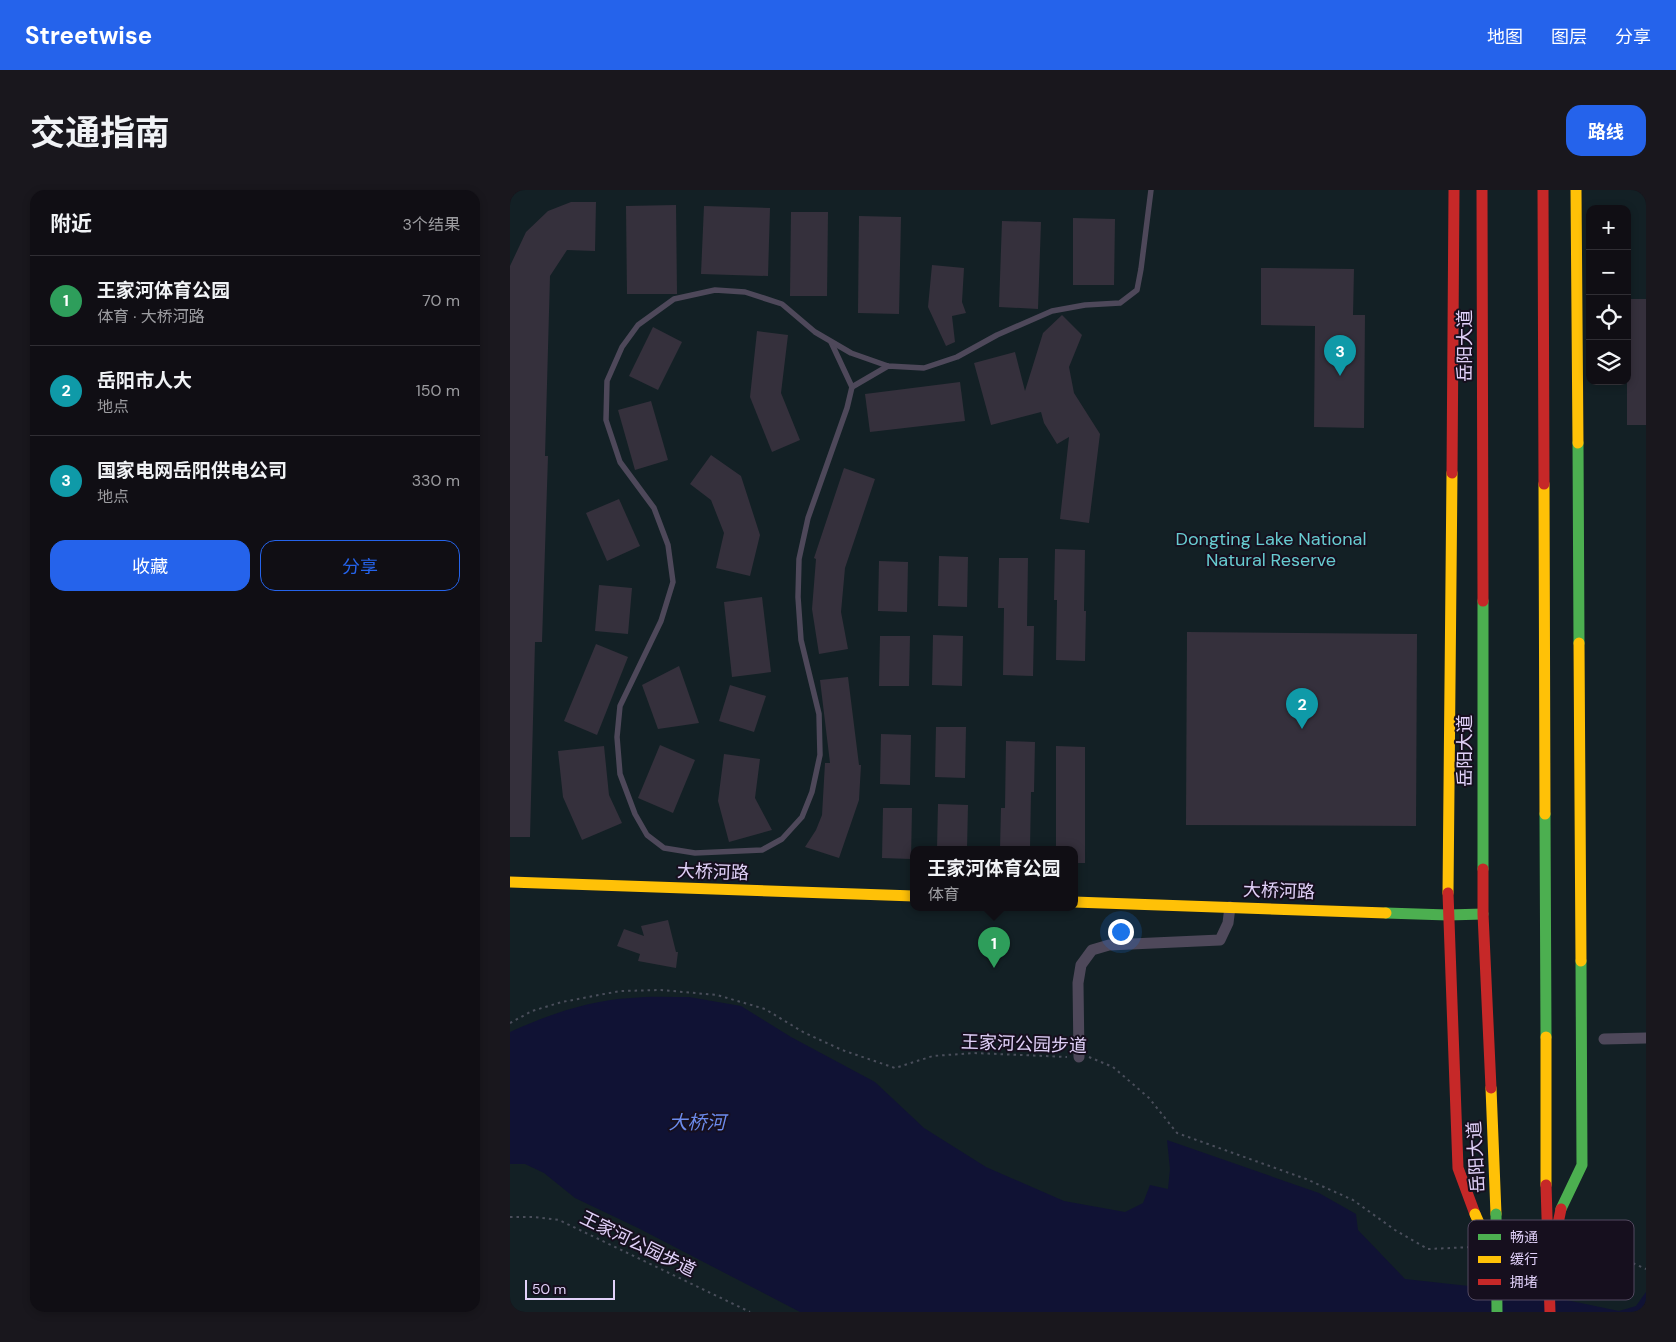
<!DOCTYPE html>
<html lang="zh">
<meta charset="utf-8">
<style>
:root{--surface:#100e14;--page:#19171d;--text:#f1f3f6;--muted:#9c9ca0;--line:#302e34;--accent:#2563eb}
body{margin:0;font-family:"DM Sans","Noto Sans SC",sans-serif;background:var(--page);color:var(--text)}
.controls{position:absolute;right:15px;top:15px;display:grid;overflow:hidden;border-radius:10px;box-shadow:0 2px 8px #0003}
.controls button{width:45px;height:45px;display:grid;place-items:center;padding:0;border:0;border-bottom:1px solid var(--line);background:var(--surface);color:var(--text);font:25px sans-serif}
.scale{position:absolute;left:15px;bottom:12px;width:90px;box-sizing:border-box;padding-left:5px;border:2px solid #e1d1f9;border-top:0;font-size:14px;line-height:18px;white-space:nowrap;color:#e1d1f9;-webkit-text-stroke:4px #160f1e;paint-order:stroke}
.you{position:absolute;left:610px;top:741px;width:18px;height:18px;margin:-12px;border:4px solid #fff;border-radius:50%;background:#1a73e8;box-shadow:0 0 0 8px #1a73e833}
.badge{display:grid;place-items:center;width:32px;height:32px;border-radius:50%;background:var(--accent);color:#fff;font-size:16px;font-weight:700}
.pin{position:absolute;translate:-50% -41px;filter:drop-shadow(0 1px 2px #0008)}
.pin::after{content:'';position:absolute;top:26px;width:18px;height:15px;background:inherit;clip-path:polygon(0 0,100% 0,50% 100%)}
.popup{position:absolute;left:400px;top:656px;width:168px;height:65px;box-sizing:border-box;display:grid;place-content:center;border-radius:10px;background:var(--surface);filter:drop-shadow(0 1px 4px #0005);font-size:16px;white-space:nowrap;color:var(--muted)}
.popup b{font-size:19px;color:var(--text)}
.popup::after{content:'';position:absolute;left:50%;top:100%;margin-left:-10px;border:10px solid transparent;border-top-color:var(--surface)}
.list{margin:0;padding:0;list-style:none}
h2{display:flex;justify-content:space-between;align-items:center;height:65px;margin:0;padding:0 20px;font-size:21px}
h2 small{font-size:16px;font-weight:400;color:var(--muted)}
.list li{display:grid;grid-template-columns:32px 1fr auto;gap:15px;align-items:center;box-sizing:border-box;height:90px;padding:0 20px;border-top:1px solid var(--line)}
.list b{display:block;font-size:19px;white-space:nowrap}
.list p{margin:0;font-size:16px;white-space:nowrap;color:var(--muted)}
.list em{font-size:16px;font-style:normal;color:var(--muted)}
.actions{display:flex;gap:10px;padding:15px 20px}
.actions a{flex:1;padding:11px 0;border:1px solid var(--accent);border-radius:15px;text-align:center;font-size:18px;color:var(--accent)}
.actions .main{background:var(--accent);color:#fff}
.icon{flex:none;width:28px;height:28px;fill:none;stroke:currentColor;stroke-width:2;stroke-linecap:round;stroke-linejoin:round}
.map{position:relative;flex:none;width:1136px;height:1122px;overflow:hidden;border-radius:15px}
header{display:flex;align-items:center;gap:30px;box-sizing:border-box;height:70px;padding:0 25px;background:var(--accent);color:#fff}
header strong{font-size:24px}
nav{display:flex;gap:28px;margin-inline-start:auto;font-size:18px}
.intro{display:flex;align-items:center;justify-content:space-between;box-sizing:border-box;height:120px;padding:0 30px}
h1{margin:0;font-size:35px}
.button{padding:12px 22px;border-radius:15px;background:var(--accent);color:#fff;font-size:18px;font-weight:700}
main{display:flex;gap:30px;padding:0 30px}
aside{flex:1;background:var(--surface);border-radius:15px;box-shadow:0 2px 8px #0003}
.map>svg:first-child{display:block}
.green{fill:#132025;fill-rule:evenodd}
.water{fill:#101234}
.building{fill:#35303c}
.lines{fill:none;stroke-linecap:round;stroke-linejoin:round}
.path{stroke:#4a4e5b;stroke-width:2;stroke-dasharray:2.5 4;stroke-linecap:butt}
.lane{stroke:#4e485a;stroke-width:5.5}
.street{stroke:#4e485a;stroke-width:11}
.fast{stroke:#4caf50;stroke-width:11}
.slow{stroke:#ffc107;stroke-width:11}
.jam{stroke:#c62828;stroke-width:11}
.fast-bridge{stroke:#4caf50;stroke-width:11}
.slow-bridge{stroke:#ffc107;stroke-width:11}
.jam-bridge{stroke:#c62828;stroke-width:11}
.labels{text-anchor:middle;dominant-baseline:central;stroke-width:4;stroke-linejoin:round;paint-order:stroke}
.street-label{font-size:18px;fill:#e1d1f9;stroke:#160f1e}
.park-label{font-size:18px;fill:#67cbd0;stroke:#160f1e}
.water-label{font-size:19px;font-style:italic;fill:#6c8bed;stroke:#160f1e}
.key{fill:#160f1e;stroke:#534960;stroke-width:1}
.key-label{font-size:14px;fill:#e1d1f9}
</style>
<header>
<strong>Streetwise</strong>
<nav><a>地图</a><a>图层</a><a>分享</a></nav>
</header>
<div class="intro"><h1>交通指南</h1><a class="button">路线</a></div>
<main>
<aside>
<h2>附近<small>3个结果</small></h2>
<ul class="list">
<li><span class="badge" style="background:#2e9e5b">1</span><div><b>王家河体育公园</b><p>体育 · 大桥河路</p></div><em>70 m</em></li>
<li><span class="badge" style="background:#0f9aa8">2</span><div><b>岳阳市人大</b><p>地点</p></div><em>150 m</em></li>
<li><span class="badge" style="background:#0f9aa8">3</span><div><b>国家电网岳阳供电公司</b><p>地点</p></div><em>330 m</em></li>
</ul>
<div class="actions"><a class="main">收藏</a><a>分享</a></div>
</aside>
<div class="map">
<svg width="1136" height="1122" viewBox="0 0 1136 1122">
<rect width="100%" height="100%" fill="#16121a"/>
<path class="green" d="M0,0H1136V1122H0ZM1080,19H1117V191H1080ZM404,659H564V717H404Z"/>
<path class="water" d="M179,807L231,816L281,847L365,892L414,938L476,977L554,1011L615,1022L633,1013L640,995L658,999L660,979L657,950L809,1003L846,1024L848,1040L895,1089L1023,1103L1109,1121L1126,1116L1136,1102V1122H290L128,1038L65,1008L34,983L15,974H0V842C37,825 80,810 121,808C140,806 160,807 179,807Z"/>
<g class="building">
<polygon points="61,12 86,12 85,61 57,60 40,86 35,266 38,266 32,452 25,452 20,647 0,647 0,76 16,42 38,21"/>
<polygon points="166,15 167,104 117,104 116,16"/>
<polygon points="194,16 260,18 258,86 191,84"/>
<polygon points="281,22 318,22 317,106 280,106"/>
<polygon points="349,26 391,27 389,124 348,123"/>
<polygon points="563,28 605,29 604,95 563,95"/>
<polygon points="492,31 531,32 528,119 489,117"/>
<polygon points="422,75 454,78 452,112 456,123 442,126 445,152 436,156 418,117"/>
<polygon points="751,78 844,79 843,125 855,125 854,238 804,237 805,136 751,135"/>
<rect x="1117" y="109" width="19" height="126"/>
<polygon points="552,125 572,145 559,177 564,203 590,244 579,333 550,329 559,247 547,254 534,233 531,222 481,235 464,173 505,162 515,201 533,143"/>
<polygon points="143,137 172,152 148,200 119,186"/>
<polygon points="247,141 278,145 271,203 290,250 262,262 240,207"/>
<polygon points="450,192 455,231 360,242 355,204"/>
<polygon points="141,211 158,270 125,280 108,220"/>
<polygon points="201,265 231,286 250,345 240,386 206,378 214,343 201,310 180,294"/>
<polygon points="334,278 365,289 335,378 331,422 338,459 309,464 302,419 306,369 304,368"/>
<polygon points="109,309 130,356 97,371 76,323"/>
<polygon points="545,359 575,360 574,421 576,421 575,471 546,470 547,410 544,410"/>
<polygon points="429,366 458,367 457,417 428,416"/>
<polygon points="489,368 518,368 517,436 524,436 523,486 493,485 494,418 488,418"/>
<polygon points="369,371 398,372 397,422 368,421"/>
<polygon points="89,395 122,398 118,444 85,441"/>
<polygon points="252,407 261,482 222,487 214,412"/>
<polygon points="677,442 907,444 906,636 676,635"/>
<polygon points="423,445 453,446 452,496 422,495"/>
<polygon points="370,446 400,446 399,496 369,496"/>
<polygon points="86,454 118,467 87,545 54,531"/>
<polygon points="169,476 189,533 148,539 132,495"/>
<polygon points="338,487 349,575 351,575 349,610 329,668 295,657 306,640 312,625 315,573 320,573 310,490"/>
<polygon points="220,495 256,506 244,542 209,531"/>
<polygon points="426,537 456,537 455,588 425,587"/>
<polygon points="371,544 401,545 400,595 370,594"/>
<polygon points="496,551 525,552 524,602 521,602 520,659 490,659 491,618 495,618"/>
<polygon points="150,555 185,570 163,623 128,608"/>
<polygon points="94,556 99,605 112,633 72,650 53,607 48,561"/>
<polygon points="546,556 575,557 575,673 564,673 564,659 546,659"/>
<polygon points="214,564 250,569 245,608 262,640 219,652 208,611"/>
<polygon points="428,614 458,615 457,659 427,659"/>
<polygon points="373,618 402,618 401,669 372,668"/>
<polygon points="158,730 166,762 168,762 166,778 128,771 130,764 107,756 114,739 134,746 131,736"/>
</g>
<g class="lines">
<g class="path">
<polyline points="0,833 22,821 52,812 110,801 151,800 207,805 255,819 293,842 332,860 385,878 423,866 464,863 557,867"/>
<polyline points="579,867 603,877 639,908 667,943 796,989 843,1010 885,1040 918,1059 964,1057"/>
<polyline points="0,1027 24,1027 49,1030 240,1122"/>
<polyline points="1056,1053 1075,1052 1136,1079"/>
<polyline points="1002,1055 1024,1054"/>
</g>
<g class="lane">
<polyline points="321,152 342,197"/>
<polyline points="378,176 342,197 337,218 298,328 289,369 288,407 291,450 309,524 310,565 302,602 292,627 272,649 252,660 185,663 154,658 137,645 125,624 110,584 107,547 110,516 151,431 163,392 158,355 144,318 110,272 96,230 97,191 112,157 128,135 164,109 205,100 235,102 272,114 305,142 341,163 378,176 414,178 447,167 487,145 542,121 575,115 610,113 627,100 631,79 641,0"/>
</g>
<g class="street">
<polyline points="1094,849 1136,848"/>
<polyline points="569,867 568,793 571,775 582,760 599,755 710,750 718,733 720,717"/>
</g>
<g class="fast">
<polyline points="1068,253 1069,453"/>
<polyline points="973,411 973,679"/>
<polyline points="1035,624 1036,847"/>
<polyline points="876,723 938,725 973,724"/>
<polyline points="1051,1019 1072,975 1071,771"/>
</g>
<g class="slow">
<polyline points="1066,0 1068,253"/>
<polyline points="1034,294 1035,624"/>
<polyline points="1069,453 1071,771"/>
<polyline points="0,692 404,706"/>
<polyline points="938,703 942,283"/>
<polyline points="564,712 876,723"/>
<polyline points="1036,847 1036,995"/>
<polyline points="981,898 986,1024"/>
</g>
<g class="jam">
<polyline points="972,0 973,411"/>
<polyline points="1033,0 1034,294"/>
<polyline points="942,283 944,0"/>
<polyline points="973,679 973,724 981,898"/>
<polyline points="938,703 948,978 965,1024"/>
</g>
<polyline class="fast-bridge" points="986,1024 987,1122"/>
<polyline class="slow-bridge" points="965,1024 986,1071"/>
<g class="jam-bridge">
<polyline points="1036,995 1040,1122"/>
<polyline points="1042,1063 1051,1019"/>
</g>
</g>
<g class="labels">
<g class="street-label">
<text transform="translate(955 156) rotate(-90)">岳阳大道</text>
<text transform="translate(955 561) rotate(-90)">岳阳大道</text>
<text transform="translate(203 682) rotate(2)">大桥河路</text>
<text transform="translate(769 701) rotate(2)">大桥河路</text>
<text transform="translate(514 854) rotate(2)">王家河公园步道</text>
<text transform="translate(966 967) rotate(-93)">岳阳大道</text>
<text transform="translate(128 1054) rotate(26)">王家河公园步道</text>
</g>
<g class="park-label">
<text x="761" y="349">Dongting Lake National<tspan x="761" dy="21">Natural Reserve</tspan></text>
</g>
<g class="water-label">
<text x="187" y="932">大桥河</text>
</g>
</g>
<rect x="958" y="1030" width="166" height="80" rx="8" class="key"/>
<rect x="968" y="1044" width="23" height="6" fill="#4caf50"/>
<rect x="968" y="1066" width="23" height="7" fill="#ffc107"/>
<rect x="968" y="1089" width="23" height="6" fill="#c62828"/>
<g class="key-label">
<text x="1000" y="1052">畅通</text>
<text x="1000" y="1074">缓行</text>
<text x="1000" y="1097">拥堵</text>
</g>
</svg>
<div class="controls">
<button>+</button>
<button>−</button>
<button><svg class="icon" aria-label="locate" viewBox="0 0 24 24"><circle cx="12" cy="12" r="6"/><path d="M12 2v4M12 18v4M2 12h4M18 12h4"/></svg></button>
<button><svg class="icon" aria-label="layers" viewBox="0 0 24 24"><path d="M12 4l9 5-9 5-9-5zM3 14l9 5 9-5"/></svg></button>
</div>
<div class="scale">50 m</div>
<div class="you"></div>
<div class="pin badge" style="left:484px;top:778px;background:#2e9e5b">1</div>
<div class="popup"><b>王家河体育公园</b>体育</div>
<div class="pin badge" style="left:792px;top:539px;background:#0f9aa8">2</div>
<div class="pin badge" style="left:830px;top:186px;background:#0f9aa8">3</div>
</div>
</main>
